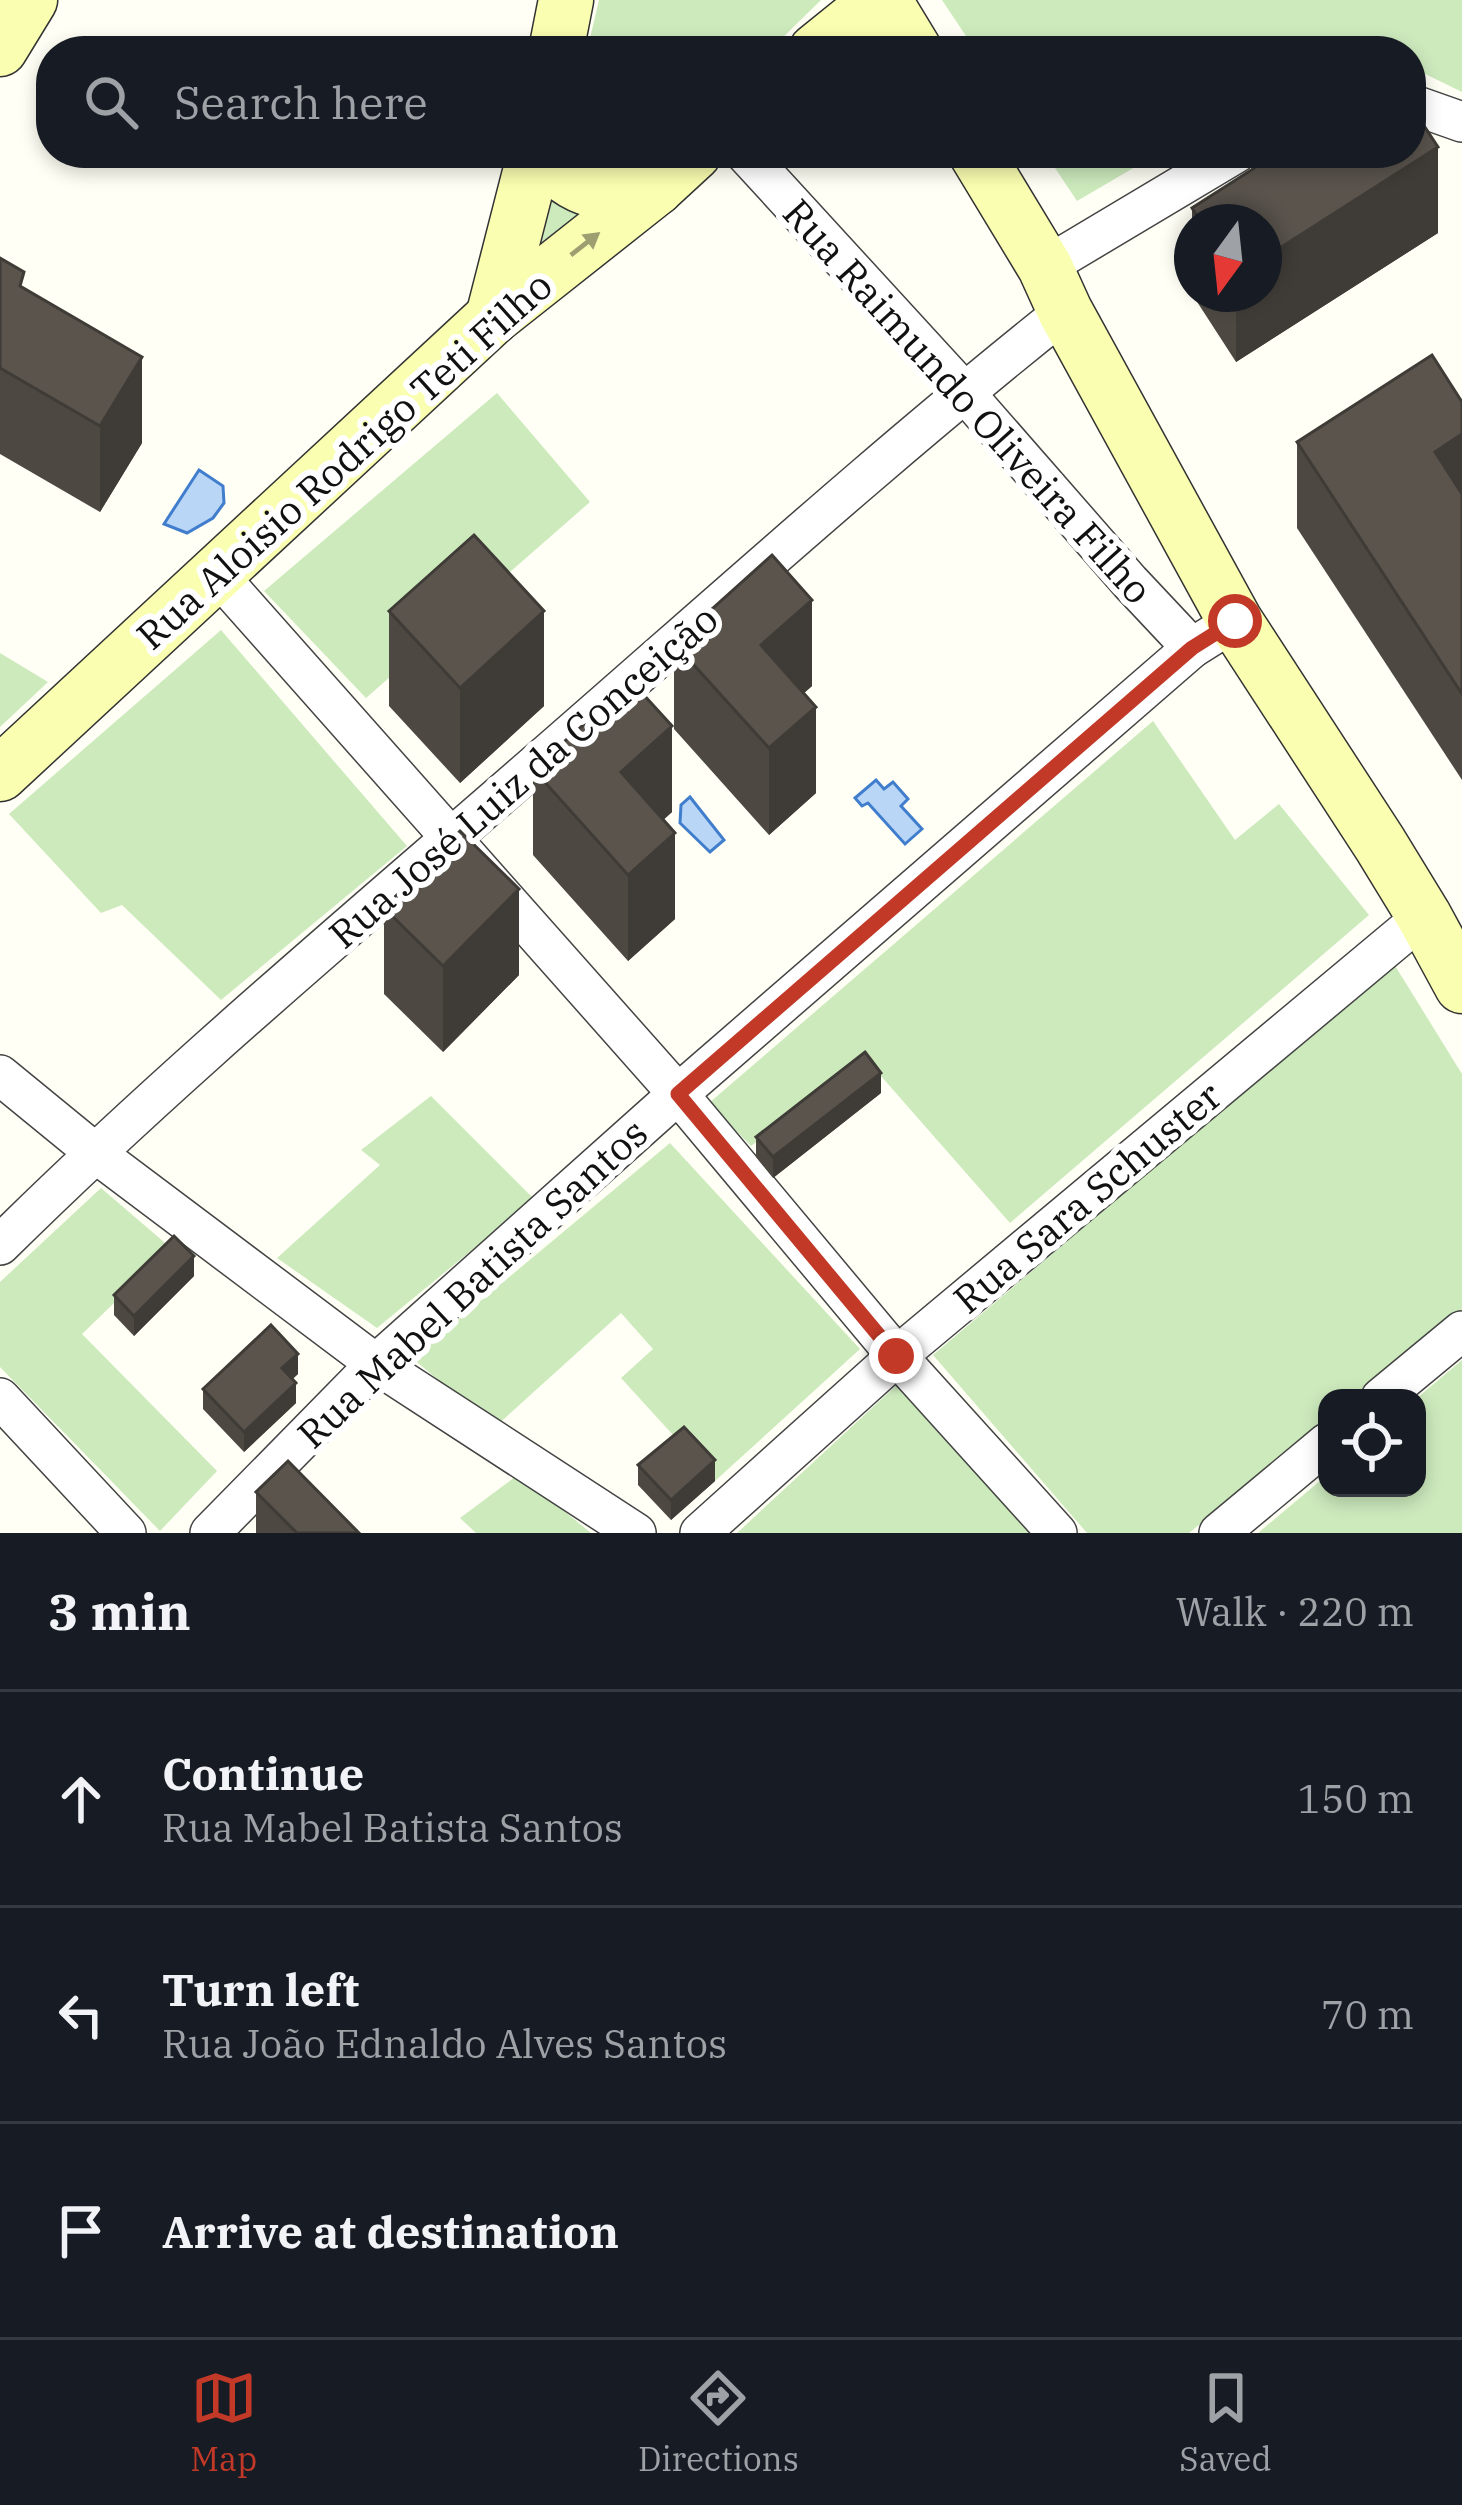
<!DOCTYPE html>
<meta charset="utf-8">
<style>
:root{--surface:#171b24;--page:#242831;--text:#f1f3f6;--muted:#9ea1a6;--line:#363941;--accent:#c23928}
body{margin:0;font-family:"IBM Plex Serif",serif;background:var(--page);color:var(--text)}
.controls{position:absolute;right:36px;bottom:36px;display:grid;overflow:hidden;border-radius:24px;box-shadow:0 6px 18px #0003}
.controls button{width:108px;height:108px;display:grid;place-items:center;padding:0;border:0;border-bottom:3px solid var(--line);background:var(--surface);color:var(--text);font:60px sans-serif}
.compass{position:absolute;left:1174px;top:204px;width:108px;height:108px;border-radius:50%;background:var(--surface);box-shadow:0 6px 18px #0003;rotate:195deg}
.stop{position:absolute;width:36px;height:36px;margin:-27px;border:9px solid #c23928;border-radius:50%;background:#fff}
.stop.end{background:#c23928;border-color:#fff;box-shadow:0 3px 12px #0008}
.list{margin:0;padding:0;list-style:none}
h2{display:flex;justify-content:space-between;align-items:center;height:156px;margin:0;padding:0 48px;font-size:51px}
h2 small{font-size:39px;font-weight:400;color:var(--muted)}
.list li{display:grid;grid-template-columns:78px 1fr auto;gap:36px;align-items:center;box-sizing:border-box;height:216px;padding:0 48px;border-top:3px solid var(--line)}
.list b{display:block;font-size:45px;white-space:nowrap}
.list p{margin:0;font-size:39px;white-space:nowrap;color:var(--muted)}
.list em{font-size:39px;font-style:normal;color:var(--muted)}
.icon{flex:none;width:66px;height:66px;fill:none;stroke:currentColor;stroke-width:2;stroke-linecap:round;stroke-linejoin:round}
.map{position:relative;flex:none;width:1462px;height:1533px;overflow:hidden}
.search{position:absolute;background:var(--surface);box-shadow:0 6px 18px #0003;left:36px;right:36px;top:36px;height:132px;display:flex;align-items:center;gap:30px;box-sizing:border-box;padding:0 42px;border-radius:48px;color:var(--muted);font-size:45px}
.sheet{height:804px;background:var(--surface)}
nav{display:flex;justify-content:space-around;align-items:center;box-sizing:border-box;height:168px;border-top:3px solid var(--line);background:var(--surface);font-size:33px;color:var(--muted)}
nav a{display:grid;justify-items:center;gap:6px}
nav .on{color:var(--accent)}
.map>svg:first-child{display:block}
.green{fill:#cdeabd}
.water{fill:#b9d6f6;stroke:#407ecd;stroke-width:3}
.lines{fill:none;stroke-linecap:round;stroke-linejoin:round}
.street-casing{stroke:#444;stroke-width:42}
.secondary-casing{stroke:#333;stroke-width:57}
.street{stroke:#fff;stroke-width:39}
.secondary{stroke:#fafeb0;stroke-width:54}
.wall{fill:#4d4842}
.shaded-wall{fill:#3f3b36}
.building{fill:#5a544d;stroke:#3f3b36;stroke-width:3}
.oneway{fill:#9d9f70}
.route{stroke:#c23928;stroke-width:15}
.labels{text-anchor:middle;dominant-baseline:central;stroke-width:12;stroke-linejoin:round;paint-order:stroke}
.street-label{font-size:39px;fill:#111;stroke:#fff}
</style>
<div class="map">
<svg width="1462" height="1533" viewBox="0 0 1462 1533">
<rect width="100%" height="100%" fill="#fffff5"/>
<g class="green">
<polygon points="599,0 821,0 769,51 587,51"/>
<polygon points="942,0 1462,0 1462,92 1411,67 1411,51 976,51"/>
<polygon points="1045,153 1159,153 1077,201"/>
<polygon points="540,177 556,199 579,215 524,260"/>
<polygon points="497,393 590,502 366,698 264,591"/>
<polygon points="221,630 407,846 221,1000 122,905 101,913 9,814"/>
<polygon points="0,653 48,682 0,727"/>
<polygon points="1153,721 1235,840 1279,804 1369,915 1010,1223 866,1059 751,1146 709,1103"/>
<polygon points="1394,964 1462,1074 1462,1309 1353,1398 1327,1398 1327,1420 1189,1533 1087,1533 933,1355"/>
<polygon points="431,1096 534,1199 377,1328 277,1258 380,1165 361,1150"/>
<polygon points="670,1143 860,1349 715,1481 621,1378 653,1349 621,1313 495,1427 412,1358"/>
<polygon points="101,1188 171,1248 82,1334 217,1471 160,1531 0,1367 0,1282"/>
<polygon points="1462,1360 1462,1533 1258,1533 1327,1475 1327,1488 1417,1488 1417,1398"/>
<polygon points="900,1382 1030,1533 737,1533"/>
<polygon points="519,1474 591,1533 476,1533 460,1518"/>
</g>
<g class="water">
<polygon points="199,470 223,486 224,503 213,518 187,533 164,524"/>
<polygon points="876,780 884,789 893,782 908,799 901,806 922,829 905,844 868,803 862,806 855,798"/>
<polygon points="690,797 724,840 710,852 680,823 681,805"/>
</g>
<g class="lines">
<defs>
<g id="street">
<polyline points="1411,104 1462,122"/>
<polyline points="745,153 964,392 1130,582 1192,648"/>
<polyline points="1045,267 1236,153"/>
<polyline points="216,573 678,1094 897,1356 1057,1533"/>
<polyline points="0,1075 94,1152 376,1364 636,1533"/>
<path d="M0,1245C170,1077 354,923 534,766C710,613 883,456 1065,311"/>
<polyline points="0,1398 126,1533"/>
<polyline points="1381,1398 1462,1331"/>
<polyline points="210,1533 376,1364 678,1094 1192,648 1235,621"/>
<polyline points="700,1533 897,1356 1424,916"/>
<polyline points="1219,1533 1327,1443"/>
</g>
<g id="secondary">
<polyline points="884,0 915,51"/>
<polyline points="0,49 30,0"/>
<polyline points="556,51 566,0"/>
<polyline points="816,51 879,0"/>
<path d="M543,153C574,195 609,198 656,188"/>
<polyline points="976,153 1045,267 1065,311 1235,621 1380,844 1424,916 1462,986"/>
<polyline points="493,317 535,153"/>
<polyline points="0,774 493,317 656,188 694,153"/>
</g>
</defs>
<use href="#street" class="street-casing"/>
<use href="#secondary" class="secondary-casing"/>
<use href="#street" class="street"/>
<use href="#secondary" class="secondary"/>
</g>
<g class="wall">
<polygon points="1192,208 1438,233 1236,362 1192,294 1264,294 1264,222 1192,222"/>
<polygon points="0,258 142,443 100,512 0,454"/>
<polygon points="1462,402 1462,780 1297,528 1297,442"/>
<polygon points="389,611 544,706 460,783 389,706"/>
<polygon points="674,643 812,686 804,693 816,793 769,835 674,729"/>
<polygon points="533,769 672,812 663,820 675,919 628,961 533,855"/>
<polygon points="384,908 519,975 443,1052 384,994"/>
<polygon points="881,1093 773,1178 756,1157 756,1137"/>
<polygon points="194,1276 134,1336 114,1315 114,1295"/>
<polygon points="298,1374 292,1379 296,1403 244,1452 203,1409 203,1389"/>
<polygon points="638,1465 715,1481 671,1520 638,1485"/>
<polygon points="256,1492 359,1533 256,1533"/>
</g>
<g class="shaded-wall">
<polygon points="1438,147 1438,233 1236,362 1236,294 1264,294 1264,258"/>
<polygon points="142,357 142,443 100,512 100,426"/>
<polygon points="1462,434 1462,520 1435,452"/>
<polygon points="812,600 812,686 761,731 761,645"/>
<polygon points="544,611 544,706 460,783 460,688"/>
<polygon points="816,707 816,793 769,835 769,748"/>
<polygon points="672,726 672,812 621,858 621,772"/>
<polygon points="675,833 675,919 628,961 628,875"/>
<polygon points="519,889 519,975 443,1052 443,966"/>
<polygon points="881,1073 881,1093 773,1178 773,1157"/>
<polygon points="194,1256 194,1276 134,1336 134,1316"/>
<polygon points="298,1354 298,1374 282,1389 282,1368"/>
<polygon points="296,1383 296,1403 244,1452 244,1432"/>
<polygon points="715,1460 715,1481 671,1520 671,1500"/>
</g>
<g class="building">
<polygon points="1411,106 1438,147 1264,258 1264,222 1201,222 1192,208 1278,153 1411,153"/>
<polygon points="0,258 24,272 20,286 142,357 100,426 0,368"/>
<polygon points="1432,355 1462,402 1462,434 1435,452 1462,494 1462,694 1297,442"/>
<polygon points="474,535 544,611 460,688 389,611"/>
<polygon points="772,555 812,600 761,645 816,707 769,748 674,643"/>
<polygon points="632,682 672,726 621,772 675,833 628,875 533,769"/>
<polygon points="460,831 519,889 443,966 384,908"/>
<polygon points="865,1052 881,1073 773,1157 756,1137"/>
<polygon points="174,1236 194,1256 134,1316 114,1295"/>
<polygon points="271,1325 298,1354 282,1368 296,1383 244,1432 203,1389"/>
<polygon points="684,1427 715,1460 671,1500 638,1465"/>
<polygon points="288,1461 359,1533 297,1533 256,1492"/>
</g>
<defs><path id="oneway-solid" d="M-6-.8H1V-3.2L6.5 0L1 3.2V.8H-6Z" transform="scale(3)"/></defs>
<use class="oneway" href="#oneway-solid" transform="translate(585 244) rotate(-38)"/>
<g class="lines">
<polyline class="route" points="896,1356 678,1094 1192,648 1235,621"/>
</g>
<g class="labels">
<g class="street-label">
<text transform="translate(968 401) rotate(48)">Rua Raimundo Oliveira Filho</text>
<text transform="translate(344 460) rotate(-42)">Rua Aloisio Rodrigo Teti Filho</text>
<text transform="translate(523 776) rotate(-41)">Rua José Luiz da Conceição</text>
<text transform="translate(1087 1197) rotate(-40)">Rua Sara Schuster</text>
<text transform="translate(472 1283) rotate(-43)">Rua Mabel Batista Santos</text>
</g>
</g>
</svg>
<div class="controls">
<button><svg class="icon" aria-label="locate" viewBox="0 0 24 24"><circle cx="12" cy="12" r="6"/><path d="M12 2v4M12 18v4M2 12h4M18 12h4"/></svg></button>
</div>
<svg class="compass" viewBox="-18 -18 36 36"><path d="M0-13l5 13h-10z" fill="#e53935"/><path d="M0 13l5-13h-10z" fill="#9ea1a6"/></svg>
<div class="stop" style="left:1235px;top:621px"></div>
<div class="stop end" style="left:896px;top:1356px"></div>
<div class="search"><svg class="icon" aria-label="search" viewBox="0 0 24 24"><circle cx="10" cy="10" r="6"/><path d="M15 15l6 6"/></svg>Search here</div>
</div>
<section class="sheet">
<h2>3 min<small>Walk · 220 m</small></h2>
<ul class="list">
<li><svg class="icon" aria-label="ahead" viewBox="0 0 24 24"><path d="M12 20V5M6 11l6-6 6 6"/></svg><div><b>Continue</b><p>Rua Mabel Batista Santos</p></div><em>150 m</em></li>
<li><svg class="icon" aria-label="left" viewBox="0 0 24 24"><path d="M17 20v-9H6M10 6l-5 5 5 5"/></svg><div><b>Turn left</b><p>Rua João Ednaldo Alves Santos</p></div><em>70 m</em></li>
<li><svg class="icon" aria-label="arrive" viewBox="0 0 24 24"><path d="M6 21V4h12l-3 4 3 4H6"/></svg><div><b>Arrive at destination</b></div></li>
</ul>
</section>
<nav>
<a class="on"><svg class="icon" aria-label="map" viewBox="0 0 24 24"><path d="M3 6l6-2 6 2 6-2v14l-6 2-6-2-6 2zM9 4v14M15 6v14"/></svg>Map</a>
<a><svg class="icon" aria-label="directions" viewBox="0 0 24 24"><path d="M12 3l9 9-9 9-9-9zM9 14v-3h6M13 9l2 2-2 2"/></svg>Directions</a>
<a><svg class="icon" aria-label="saved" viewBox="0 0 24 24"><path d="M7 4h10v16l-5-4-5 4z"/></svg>Saved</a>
</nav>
